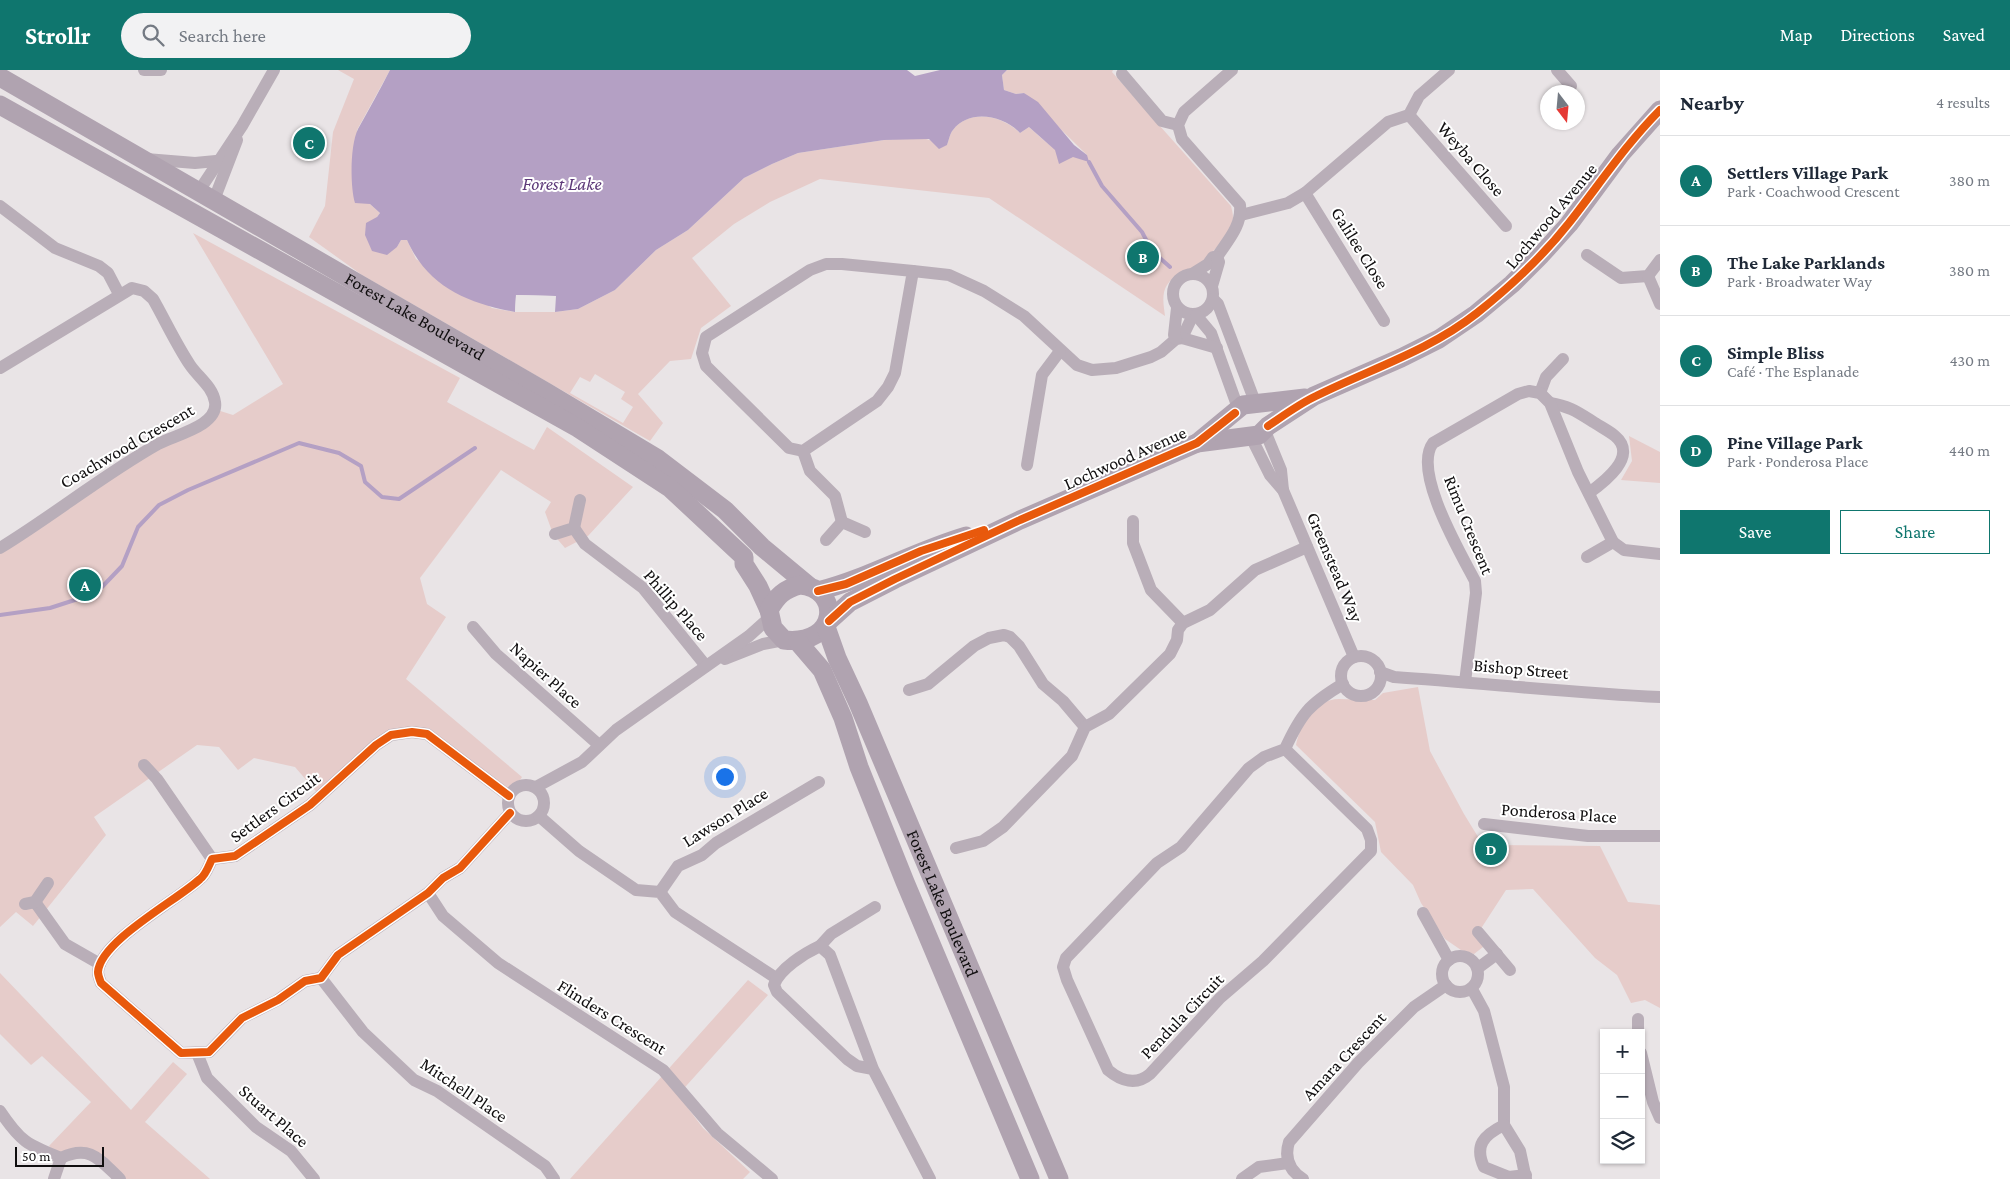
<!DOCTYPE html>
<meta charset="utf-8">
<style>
:root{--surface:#fff;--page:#f2f2f3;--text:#1f2937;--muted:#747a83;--line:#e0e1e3;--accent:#0f766e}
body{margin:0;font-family:"Crimson Pro",serif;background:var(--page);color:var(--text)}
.controls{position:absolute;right:15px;bottom:15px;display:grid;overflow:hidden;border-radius:0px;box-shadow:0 1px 4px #0004}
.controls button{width:45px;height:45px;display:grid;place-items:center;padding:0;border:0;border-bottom:1px solid var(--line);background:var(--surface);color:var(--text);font:25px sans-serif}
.compass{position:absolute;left:1540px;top:15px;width:45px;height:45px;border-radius:50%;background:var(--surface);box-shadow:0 1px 4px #0004;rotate:164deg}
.scale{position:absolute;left:15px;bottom:12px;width:89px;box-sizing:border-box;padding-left:5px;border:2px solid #100e0f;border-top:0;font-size:14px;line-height:18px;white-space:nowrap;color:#100e0f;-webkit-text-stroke:4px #fff;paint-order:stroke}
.you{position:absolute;left:724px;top:706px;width:18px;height:18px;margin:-12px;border:4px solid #fff;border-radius:50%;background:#1a73e8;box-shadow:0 0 0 8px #1a73e833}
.badge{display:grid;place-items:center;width:32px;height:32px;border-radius:50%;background:var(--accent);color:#fff;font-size:16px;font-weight:700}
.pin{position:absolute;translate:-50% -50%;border:2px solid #fff;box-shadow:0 1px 5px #0006}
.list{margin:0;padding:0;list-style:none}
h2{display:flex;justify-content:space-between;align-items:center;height:65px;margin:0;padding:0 20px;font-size:21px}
h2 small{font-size:16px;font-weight:400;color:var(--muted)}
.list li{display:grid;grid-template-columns:32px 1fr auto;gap:15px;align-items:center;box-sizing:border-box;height:90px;padding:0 20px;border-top:1px solid var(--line)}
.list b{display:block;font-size:19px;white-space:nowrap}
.list p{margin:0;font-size:16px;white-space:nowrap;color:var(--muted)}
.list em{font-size:16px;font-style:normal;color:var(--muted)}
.actions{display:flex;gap:10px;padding:15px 20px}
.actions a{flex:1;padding:11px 0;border:1px solid var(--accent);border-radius:0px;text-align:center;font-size:18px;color:var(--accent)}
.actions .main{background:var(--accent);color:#fff}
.icon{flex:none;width:28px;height:28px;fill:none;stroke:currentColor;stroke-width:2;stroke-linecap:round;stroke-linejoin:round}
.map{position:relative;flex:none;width:1660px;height:1109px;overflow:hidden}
header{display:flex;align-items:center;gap:30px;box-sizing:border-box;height:70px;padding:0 25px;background:var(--accent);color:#fff}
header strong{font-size:24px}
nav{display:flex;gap:28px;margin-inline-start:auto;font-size:18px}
.search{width:350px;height:45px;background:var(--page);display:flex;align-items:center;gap:12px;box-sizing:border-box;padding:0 18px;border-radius:28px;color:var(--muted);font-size:19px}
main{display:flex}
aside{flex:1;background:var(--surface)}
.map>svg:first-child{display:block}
.green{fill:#e6ccca;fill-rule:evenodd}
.water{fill:#b4a0c4}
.pier{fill:#e9e4e6}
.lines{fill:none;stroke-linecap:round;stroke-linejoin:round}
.stream{stroke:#b4a0c4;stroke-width:4}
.street{stroke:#b9aeb8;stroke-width:12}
.secondary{stroke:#b0a3b0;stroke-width:19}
.cycleway-casing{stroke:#fff;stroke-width:11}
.cycleway{stroke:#e8590c;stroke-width:8}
.labels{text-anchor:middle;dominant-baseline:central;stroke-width:4;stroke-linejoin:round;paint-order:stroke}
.street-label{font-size:18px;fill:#100e0f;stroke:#fff}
.water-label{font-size:19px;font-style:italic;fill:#5d3979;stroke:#fff}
</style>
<header>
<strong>Strollr</strong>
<div class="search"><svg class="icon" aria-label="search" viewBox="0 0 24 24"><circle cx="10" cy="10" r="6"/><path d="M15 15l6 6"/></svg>Search here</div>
<nav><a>Map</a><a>Directions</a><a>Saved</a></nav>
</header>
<main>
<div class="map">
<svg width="1660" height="1109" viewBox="0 0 1660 1109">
<rect width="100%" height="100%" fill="#e9e4e6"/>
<g class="green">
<path d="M338,0H390L357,60L370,134L380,143L377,147L397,177L401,170H407L416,189L492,238L515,242H555L578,239L615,220L656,180L688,160L744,108L772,94L798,83L884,70L919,67L947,75C949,70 950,63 953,60C970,38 1003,46 1020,63L1029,57C1047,73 1061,89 1087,85L1024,23L1016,24L1004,20L1002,5L1007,0H1113L1112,2L1231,136C1232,140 1233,144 1233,148C1232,161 1208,190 1196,197C1186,204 1174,204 1167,215C1161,224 1164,237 1165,246L989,128L820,109L770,132L734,154L692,188L731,236L701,258L691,289L670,291L638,324L663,353L650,371L362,205L309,167L325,136L333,62L354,9ZM595,304L625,322L621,329L633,337L623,353L570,323L580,307L590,312Z"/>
<polygon points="193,163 460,308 447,332 534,380 547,357 633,417 588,466 565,478 553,464 545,442 551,432 501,400 420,508 427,534 446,547 406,609 522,707 509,726 427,664 391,665 320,726 295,697 254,688 238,700 219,677 197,675 94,747 106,765 33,856 16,842 0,857 0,478 66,432 205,353 214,339 233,345 283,314"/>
<polygon points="1629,366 1660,382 1660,413 1621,410 1632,391"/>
<path d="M1418,617L1430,681L1464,744L1483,775L1600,776L1628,832L1660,835V938L1645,930L1631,933L1617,905L1595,888L1533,819L1506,820L1482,857L1483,877L1474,884L1461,880L1445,869L1421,833L1413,815L1381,782L1375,752L1296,675C1300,655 1315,629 1339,629C1351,629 1363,630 1375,630L1383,623Z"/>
<polygon points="0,903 131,1040 173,992 187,1004 145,1052 210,1109 120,1109 94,1085 61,1088 49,1076 91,1032 42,986 31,995 0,964"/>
<polygon points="748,910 768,925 678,1025 703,1058 750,1102 743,1109 570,1109"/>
</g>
<path class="water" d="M390,0H907L915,6L940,0H1007L1002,5L1004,20L1016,24L1024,23L1038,32L1074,75L1087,85L1089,92L1073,87L1059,94L1055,80L1029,57L1020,63C1004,46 970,38 953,60C950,63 949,70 947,75L939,79L929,69L884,70L798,83L772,94L744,108L688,160L656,180L615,220L578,239L555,242V226L516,225L515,242C467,233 428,217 407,170H401L397,177L387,185L372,181L365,165L366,153L377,147L380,143L370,134L355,133C350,116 350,75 358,59C369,39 380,20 390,0Z"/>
<polygon class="pier" points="516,225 556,226 555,242 553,242 553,229 518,228 518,242 515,242"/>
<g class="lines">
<g class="stream">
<polyline points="1089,92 1102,116 1142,162 1152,181 1170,197"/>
<polyline points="0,545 50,538 84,527 102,517 122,496 138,457 159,435 188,420 299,373 339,383 361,396 365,412 382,427 399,429 475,378"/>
</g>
<g class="street">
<polyline points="144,0 161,0"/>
<polyline points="1557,0 1571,16"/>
<polyline points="1122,4 1162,51 1178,55"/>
<polyline points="1409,45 1506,156"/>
<polyline points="146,89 195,93 216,91"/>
<polyline points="199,121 242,56 274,0"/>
<polyline points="1305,123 1384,251"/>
<polyline points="214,130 237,70"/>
<polyline points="0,136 55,178 99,196 108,203 119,224"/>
<polyline points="1241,145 1288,133 1305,123 1388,52 1409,45 1419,26 1449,0"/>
<polyline points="1587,185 1621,208 1648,206 1660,190"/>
<polygon points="826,194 842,194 913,201 895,303 888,317 877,331 803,381 789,378 706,296 702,283 706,267 810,200"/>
<polyline points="913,201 949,205 984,221 1024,246 1077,295 1092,300 1116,298 1151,287 1161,282 1176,269 1182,268 1193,245"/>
<circle cx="1193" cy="224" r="20"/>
<path d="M1192,204L1208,194L1213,187H1217C1228,170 1242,156 1240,135L1182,69L1178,55L1184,42L1232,0"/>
<polyline points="1648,206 1660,234"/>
<polyline points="1212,216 1219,192 1217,187"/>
<polyline points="1213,229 1218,234 1255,332"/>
<polyline points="1196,245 1211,263 1238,338"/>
<polyline points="1182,268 1217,278"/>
<polyline points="1176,269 1174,265 1177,238"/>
<path d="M0,298L132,218L144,221L153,229C165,250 176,274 190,295C198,307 213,317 215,332C219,356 174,365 158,374C103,405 54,445 0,478"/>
<polyline points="1540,323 1546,307 1563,289"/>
<path d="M1550,333C1570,336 1579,343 1595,353C1601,357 1609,361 1615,366C1639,386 1604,412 1589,423"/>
<polyline points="1265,361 1281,400 1283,420"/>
<polyline points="1251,367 1270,405 1283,420 1354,587"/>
<polyline points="803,381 810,401 835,426 842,452"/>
<polyline points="1027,395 1042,305 1060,281"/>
<polyline points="1133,451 1133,473 1151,520 1183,553"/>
<polyline points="574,458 585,474 643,518 706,596"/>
<polyline points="555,464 574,458 580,430"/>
<polyline points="826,470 842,452 865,462"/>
<polyline points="1587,487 1613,472"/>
<polyline points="473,557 496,584 599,675"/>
<circle cx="1361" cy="606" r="20"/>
<polyline points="725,589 763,574 784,570"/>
<path d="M1380,602L1394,607C1483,613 1571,623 1660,627"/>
<path d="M1465,612L1476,523L1475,511C1460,482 1412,401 1433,373L1518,324L1529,321L1540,323L1550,333L1578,402L1613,472L1624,480L1660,484"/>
<polyline points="909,620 928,614 974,576 989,568 1004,565 1010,567 1019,576 1043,614 1063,631 1085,657"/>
<path d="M1285,679L1367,759L1371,770V781L1263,891L1220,928L1150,1004C1136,1016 1121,1011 1108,1000L1067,910L1063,897L1066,888L1157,793L1181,777L1249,698L1264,687L1285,679C1301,644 1309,634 1343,614"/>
<polyline points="144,695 157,709 212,789"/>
<circle cx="526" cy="733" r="18"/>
<polyline points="536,717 582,692 616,660 749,566 769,548"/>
<path d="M509,726L427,664L412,662L391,665L376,675L310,735L235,786L212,789C209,795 206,805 200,809C179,829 100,871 98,902C98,906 100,910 101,913L181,983L209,982L242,948L278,930L305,911L321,908L338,885L428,823L443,808L460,798L510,743"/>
<polyline points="539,746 579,781 636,820 660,822 675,842 776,908"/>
<polyline points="1484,754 1588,766 1660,766"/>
<polyline points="956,778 983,771 1003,757 1072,686 1085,657 1109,644 1170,584 1177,570 1178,560 1183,553 1210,540 1255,500 1307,477"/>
<polyline points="660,822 678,796 702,785 716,773 819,712"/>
<polyline points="428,823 443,846 498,893 663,1000 717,1063 772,1109"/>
<polyline points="35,832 65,874 100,894"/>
<polyline points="25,834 35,832 48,813"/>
<polyline points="1423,843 1449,890"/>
<polyline points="1478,862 1510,900"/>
<polyline points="820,876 831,864 875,837"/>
<circle cx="1460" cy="904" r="18"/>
<polyline points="1478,898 1497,884"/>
<polyline points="321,908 363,962 414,1010 437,1021 545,1096 554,1109"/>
<polyline points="1472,919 1484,941 1504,1017 1504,1055 1520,1081 1526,1109"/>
<polyline points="1638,949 1638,963"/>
<polyline points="197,983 207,1008 256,1057 291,1081 314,1109"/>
<polyline points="1641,983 1653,1032 1660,1048"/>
<path d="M873,999L857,996L847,989L777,922L774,915C779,899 805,883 820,876L830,885L873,999L930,1109"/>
<path d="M0,1041C20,1071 27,1075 61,1088L54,1109"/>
<path d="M1504,1055C1484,1065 1474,1075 1484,1097L1509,1107L1526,1105"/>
<path d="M61,1088C90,1074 100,1090 120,1109"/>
<polyline points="1242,1109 1259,1097 1288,1093"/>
<path d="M1303,1109C1289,1100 1284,1088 1289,1072L1358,993L1414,937L1446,915"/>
</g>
<g class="secondary">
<path id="s1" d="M0,7L546,322L658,389L725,440L762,477L809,516"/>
<polyline points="0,35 578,358 670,418 744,487 744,494 758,516 769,540"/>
<polyline points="1197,373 1259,365 1268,356 1314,326 1401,288 1439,269 1476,244 1512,214 1541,185 1569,154 1620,85 1660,40"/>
<path d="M800,515C841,518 840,576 784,570L773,558L769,540C777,526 784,519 800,515Z"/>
<path d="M818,521C869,508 915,481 966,466"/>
<polyline points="829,551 850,532 895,509 1020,450 1197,373 1243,335 1305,328"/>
<path id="s2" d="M826,557L837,588L858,633L1059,1109"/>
<polyline points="798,572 822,600 843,648 859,697 905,812 1030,1109"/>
</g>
<defs>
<g id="cycleway">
<path d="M1268,356C1283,346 1299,334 1316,326C1370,299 1429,281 1477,243C1511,216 1543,186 1569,153C1599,115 1626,74 1660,40"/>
<polyline points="818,521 846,514 921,481 984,460"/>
<polyline points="829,551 850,532 895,509 1020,450 1197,373 1235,343"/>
<path d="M509,726L427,664L412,662L391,665L376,675L310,735L235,786L212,789C209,795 206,805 200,809C179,829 100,871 98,902C98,906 100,910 101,913L181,983L209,982L242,948L278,930L305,911L321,908L338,885L428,823L443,808L460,798L510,743"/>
</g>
</defs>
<use href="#cycleway" class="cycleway-casing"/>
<use href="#cycleway" class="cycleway"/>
</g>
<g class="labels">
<g class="street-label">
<text transform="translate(1471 89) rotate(49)">Weyba Close</text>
<text transform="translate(1551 146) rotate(-50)">Lochwood Avenue</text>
<text transform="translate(1360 178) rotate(58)">Galilee Close</text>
<text stroke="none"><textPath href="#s1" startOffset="479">Forest Lake Boulevard</textPath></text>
<text transform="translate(127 376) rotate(-30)">Coachwood Crescent</text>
<text transform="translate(1125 388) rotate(-24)">Lochwood Avenue</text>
<text transform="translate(1469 455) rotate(68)">Rimu Crescent</text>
<text transform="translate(1335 497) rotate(67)">Greenstead Way</text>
<text transform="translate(676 535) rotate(49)">Phillip Place</text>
<text transform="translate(1521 599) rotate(5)">Bishop Street</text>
<text transform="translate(546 605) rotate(42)">Napier Place</text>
<text transform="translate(275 737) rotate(-36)">Settlers Circuit</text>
<text transform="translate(1559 743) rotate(4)">Ponderosa Place</text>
<text transform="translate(725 747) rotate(-32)">Lawson Place</text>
<text stroke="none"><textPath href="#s2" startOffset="300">Forest Lake Boulevard</textPath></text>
<text transform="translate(1182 946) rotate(-46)">Pendula Circuit</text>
<text transform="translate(612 947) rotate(32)">Flinders Crescent</text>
<text transform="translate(1344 986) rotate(-47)">Amara Crescent</text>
<text transform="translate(464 1020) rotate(34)">Mitchell Place</text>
<text transform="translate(274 1046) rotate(41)">Stuart Place</text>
</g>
<g class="water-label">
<text x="562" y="113">Forest Lake</text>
</g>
</g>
</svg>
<div class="controls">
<button>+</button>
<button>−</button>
<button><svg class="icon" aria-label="layers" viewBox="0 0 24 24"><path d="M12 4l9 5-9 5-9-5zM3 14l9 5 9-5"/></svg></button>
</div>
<svg class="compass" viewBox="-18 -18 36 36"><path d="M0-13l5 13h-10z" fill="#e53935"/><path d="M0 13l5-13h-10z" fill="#747a83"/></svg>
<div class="scale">50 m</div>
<div class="you"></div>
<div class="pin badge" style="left:85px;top:515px">A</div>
<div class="pin badge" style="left:1143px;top:187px">B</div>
<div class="pin badge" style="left:309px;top:73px">C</div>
<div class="pin badge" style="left:1491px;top:779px">D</div>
</div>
<aside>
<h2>Nearby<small>4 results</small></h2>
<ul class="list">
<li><span class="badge">A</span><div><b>Settlers Village Park</b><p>Park · Coachwood Crescent</p></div><em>380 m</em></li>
<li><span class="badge">B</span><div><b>The Lake Parklands</b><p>Park · Broadwater Way</p></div><em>380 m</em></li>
<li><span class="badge">C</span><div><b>Simple Bliss</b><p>Café · The Esplanade</p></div><em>430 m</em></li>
<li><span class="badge">D</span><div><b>Pine Village Park</b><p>Park · Ponderosa Place</p></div><em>440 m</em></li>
</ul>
<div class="actions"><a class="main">Save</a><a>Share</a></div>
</aside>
</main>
